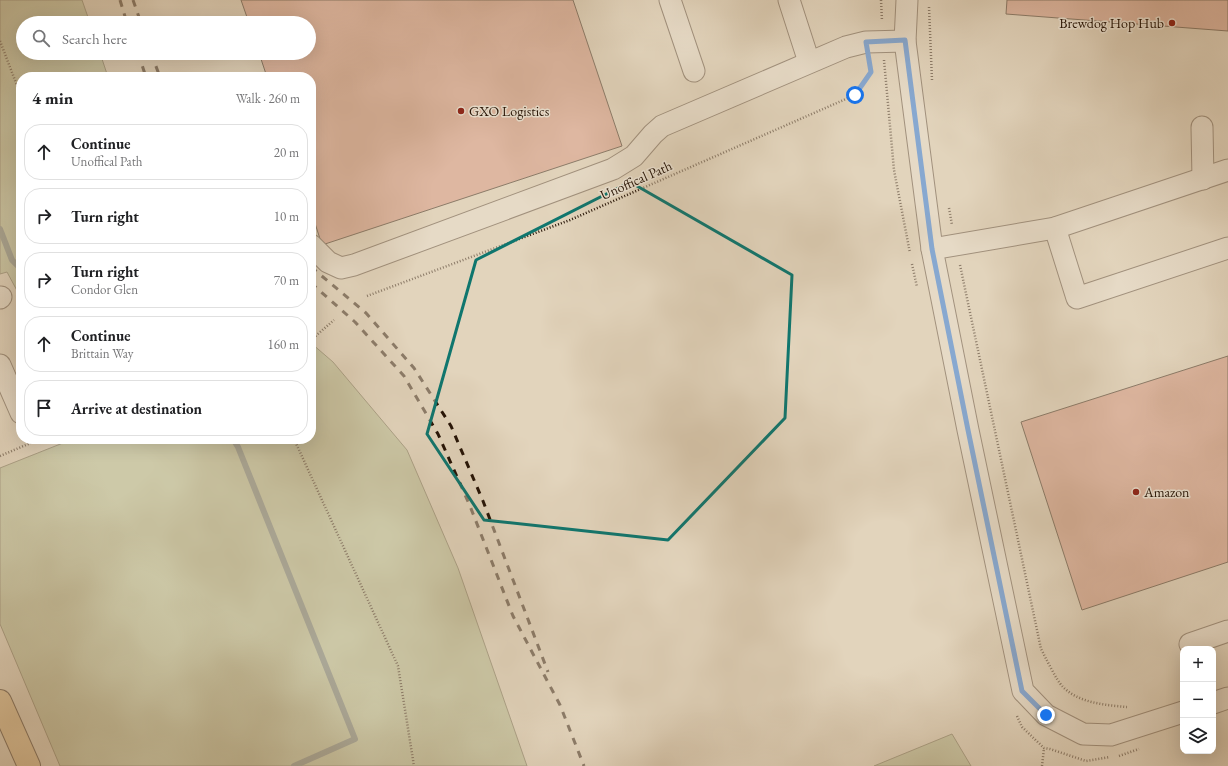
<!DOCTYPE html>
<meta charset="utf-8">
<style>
:root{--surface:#fff;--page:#f6f6f6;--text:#202124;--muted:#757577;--line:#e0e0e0}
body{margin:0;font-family:"EB Garamond",serif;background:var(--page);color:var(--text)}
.controls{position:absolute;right:12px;bottom:12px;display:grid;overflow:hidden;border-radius:8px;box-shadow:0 4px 16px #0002}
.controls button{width:36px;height:36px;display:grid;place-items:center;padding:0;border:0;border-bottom:1px solid var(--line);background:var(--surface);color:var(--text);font:20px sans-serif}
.stop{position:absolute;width:12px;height:12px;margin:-9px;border:3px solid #1a73e8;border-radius:50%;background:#fff}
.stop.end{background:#1a73e8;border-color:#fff;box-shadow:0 1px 4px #0008}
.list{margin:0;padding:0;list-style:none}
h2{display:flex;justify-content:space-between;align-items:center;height:52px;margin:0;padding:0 16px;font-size:17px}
h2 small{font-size:13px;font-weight:400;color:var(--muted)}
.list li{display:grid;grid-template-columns:26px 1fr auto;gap:12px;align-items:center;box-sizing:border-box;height:56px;margin:0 8px 8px;padding:0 8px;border:1px solid var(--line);border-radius:16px}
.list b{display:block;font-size:15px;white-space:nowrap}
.list p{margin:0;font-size:13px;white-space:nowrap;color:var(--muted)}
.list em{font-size:13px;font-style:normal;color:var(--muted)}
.icon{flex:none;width:22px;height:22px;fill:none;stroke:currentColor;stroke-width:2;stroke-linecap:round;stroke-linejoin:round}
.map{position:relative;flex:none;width:1228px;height:766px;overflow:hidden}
.search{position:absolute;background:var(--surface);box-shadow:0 4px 16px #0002;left:16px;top:16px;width:300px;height:44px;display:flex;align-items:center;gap:10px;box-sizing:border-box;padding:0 14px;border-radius:22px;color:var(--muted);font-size:15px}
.panel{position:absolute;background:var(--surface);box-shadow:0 4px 16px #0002;left:16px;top:72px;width:300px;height:372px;border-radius:16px}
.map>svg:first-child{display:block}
.green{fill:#b4bc90;stroke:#6c674a}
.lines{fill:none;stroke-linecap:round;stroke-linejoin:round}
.stream{stroke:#68756f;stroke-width:6}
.building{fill:#da9581;stroke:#241205}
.minor-casing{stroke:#544233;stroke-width:23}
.major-casing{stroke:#241205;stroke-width:24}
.path{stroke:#241205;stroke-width:2.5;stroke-dasharray:1 2;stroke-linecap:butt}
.minor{stroke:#ece3d3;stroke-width:21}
.major{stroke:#e1ba7e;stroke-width:22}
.rail{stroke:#241205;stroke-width:3;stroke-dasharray:7 7;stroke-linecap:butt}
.route{stroke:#1a73e8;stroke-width:5}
.marked{fill:none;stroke:#0f766e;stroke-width:3;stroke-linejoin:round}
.poi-dot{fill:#8f2418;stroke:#ece3d3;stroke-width:1.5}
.labels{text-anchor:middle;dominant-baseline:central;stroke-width:3;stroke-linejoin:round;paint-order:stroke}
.poi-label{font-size:14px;fill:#241205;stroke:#ece3d3;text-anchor:start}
.street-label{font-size:14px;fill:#241205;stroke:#ece3d3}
</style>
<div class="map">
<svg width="1228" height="766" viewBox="0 0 1228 766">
<rect width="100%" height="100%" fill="#e2d4bc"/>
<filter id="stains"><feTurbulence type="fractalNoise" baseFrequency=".005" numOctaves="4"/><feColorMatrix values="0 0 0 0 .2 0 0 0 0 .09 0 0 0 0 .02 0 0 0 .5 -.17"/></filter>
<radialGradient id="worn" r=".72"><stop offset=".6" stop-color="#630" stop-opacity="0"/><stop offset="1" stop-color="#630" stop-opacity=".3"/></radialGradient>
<g class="green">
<polygon points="0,0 82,0 90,23 23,23 23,53 100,53 108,77 21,77 21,298 7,272 0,274"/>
<polygon points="311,343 333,362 407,450 458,568 527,766 60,766 0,624 0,468 73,439 311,439"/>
<polygon points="952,734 971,766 874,766"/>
</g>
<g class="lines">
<g class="stream">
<polyline points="0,229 12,260 21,269"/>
<polyline points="233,439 238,447 355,739 294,766"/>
</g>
</g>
<g class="building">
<polygon points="241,0 573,0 622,146 322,245 311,211 311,77 267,77 259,53 309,53 309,23 249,23"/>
<polygon points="1007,0 1228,0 1228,31 1006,14"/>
<polygon points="1228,356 1228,562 1082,610 1021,422"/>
</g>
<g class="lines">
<defs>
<g id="minor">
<polyline points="670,0 694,71"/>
<polyline points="789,0 809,62"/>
<polyline points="907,0 905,41 932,249 968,430 1023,691 1046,715 1083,734 1111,735 1183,712"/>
<polyline points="1202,127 1203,179"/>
<polyline points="1055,228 1077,298 1228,248"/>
<polyline points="311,245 328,262 341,268 354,265 613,169 634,156 653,134 662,126 846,47 866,42 905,41"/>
<polyline points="932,249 1055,228 1228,170"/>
<polyline points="0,298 1,297"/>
<polyline points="0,365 21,413"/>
<polyline points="1190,644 1228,631"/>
<polyline points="1213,703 1228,698"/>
</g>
<polyline id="major" points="0,701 29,766"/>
</defs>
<use href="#minor" class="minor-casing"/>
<use href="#major" class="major-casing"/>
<g class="path">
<polyline points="881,0 882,21"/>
<polyline points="929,7 932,80"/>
<polyline points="0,41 21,96"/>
<polyline points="884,60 894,170 910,253"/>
<polyline points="949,208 952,225"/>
<polyline points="912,264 917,287"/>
<path d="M960,265L1041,649C1046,658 1056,680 1063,687C1079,703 1105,705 1127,707"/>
<polyline points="367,296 570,220 855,95 871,72 869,63"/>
<polyline points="311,340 334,320"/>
<polyline points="294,439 398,666 414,766"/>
<polyline points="0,456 40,439"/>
<polyline points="1017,716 1022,727 1044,748 1050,749 1086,761 1110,757"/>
<polyline points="1119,756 1139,749"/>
<polyline points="1042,766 1044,748"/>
</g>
<use href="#minor" class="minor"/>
<use href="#major" class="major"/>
<g class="rail">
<polyline points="120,0 127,23"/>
<polyline points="133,0 141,23"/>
<polyline points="138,53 146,77"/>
<polyline points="151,53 160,77"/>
<polyline points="311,267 366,313 414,368 451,426 483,501 548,672"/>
<polyline points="311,283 355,322 404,376 438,434 470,506 513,616 560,705 584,766"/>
</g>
</g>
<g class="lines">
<polyline class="route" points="855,95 871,72 866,42 905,40 932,249 968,430 1022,691 1046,715"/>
</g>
<path d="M0 0H1228V766H0ZM630,182L792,275L785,418L668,540L484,520L427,434L476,260Z" fill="#e2d4bc" fill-opacity=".55" fill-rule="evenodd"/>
<path class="marked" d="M630,182L792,275L785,418L668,540L484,520L427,434L476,260Z"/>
<g class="poi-dot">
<circle cx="1172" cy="23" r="4"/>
<circle cx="461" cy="111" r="4"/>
<circle cx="1136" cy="492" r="4"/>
</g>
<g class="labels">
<g class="poi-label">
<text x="1164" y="23" text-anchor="end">Brewdog Hop Hub</text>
<text x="469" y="111">GXO Logistics</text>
<text x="1144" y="492">Amazon</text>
</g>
<g class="street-label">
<text transform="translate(636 180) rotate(-24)">Unoffical Path</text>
</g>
</g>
<rect width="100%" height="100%" filter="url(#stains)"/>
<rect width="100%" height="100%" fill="url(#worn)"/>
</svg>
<div class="controls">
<button>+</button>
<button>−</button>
<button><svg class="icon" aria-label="layers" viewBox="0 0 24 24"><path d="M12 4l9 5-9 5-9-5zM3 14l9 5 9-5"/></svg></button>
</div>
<div class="stop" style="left:855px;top:95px"></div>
<div class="stop end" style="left:1046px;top:715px"></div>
<div class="search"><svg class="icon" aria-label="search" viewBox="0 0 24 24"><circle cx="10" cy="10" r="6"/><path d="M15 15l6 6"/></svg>Search here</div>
<section class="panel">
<h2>4 min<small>Walk · 260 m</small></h2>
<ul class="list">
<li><svg class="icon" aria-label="ahead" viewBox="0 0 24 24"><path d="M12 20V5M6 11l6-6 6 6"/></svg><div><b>Continue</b><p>Unoffical Path</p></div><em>20 m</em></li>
<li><svg class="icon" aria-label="right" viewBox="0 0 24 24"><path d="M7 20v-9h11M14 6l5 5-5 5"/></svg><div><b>Turn right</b></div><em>10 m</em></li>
<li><svg class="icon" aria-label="right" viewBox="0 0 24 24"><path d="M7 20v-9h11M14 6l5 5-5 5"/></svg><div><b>Turn right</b><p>Condor Glen</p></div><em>70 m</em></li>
<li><svg class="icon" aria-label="ahead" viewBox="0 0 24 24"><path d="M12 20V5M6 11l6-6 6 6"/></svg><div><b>Continue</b><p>Brittain Way</p></div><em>160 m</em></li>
<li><svg class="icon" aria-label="arrive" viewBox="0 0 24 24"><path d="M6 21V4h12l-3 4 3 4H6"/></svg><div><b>Arrive at destination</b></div></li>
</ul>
</section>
</div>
